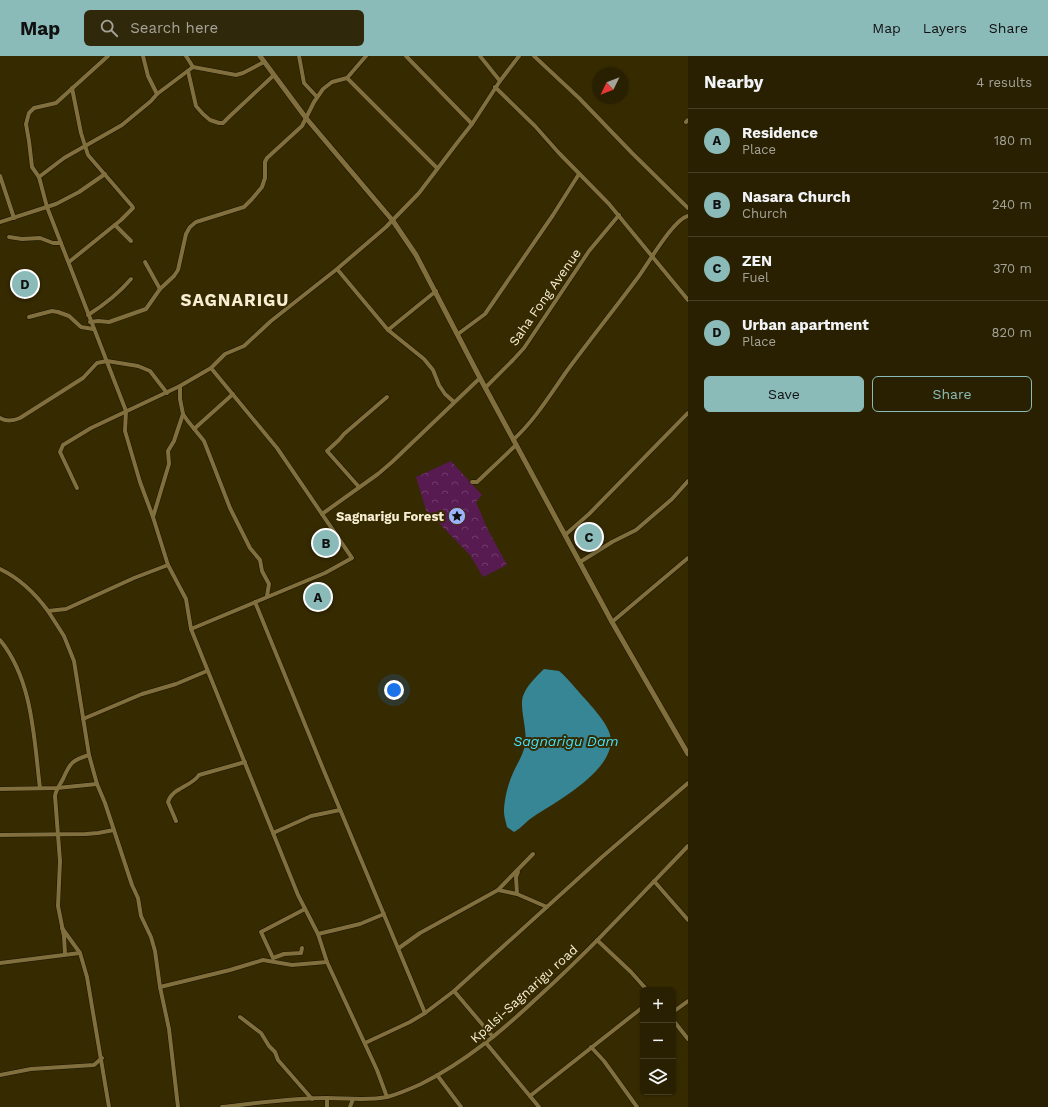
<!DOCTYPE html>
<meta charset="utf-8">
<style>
:root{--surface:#282001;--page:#30280b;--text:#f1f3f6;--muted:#a5a399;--line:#443e23;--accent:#8bbbb9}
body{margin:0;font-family:"Work Sans",sans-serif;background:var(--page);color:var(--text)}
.controls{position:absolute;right:12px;bottom:12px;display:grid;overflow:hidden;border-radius:6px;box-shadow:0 1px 3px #0004}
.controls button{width:36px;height:36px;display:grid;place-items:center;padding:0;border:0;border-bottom:1px solid var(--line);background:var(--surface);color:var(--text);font:20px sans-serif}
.compass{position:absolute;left:592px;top:12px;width:36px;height:36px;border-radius:50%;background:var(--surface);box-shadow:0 1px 3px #0004;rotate:227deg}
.you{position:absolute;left:394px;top:634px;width:14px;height:14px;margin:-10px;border:3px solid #fff;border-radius:50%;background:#1a73e8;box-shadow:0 0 0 6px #1a73e833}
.badge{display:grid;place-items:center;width:26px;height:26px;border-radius:50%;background:var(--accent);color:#111;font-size:13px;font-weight:700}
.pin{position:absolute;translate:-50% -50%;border:2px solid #fff;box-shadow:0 1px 4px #0006}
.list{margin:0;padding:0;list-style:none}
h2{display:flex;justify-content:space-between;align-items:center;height:52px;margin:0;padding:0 16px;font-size:17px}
h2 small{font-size:13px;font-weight:400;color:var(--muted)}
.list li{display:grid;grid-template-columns:26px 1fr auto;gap:12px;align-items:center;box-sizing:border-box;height:64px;padding:0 16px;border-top:1px solid var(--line)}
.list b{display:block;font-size:15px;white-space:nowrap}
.list p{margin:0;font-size:13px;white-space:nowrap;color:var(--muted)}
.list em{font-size:13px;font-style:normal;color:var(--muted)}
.actions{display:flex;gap:8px;padding:12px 16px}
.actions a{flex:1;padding:9px 0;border:1px solid var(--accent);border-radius:6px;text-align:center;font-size:14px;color:var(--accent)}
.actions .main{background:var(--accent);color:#111}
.icon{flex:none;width:22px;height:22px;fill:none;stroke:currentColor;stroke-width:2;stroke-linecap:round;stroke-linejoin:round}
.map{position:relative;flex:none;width:688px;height:1051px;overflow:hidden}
header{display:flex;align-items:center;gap:24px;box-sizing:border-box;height:56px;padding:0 20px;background:var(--accent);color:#111}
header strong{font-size:19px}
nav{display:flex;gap:22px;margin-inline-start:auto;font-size:14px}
.search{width:280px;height:36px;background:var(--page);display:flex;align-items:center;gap:10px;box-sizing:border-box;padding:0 14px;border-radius:6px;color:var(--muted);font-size:15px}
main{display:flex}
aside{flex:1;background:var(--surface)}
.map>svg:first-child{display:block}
.forest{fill:url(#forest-crowns)}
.water{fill:#378695}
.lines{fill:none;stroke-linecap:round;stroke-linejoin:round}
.minor-casing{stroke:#1b1300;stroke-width:5}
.tertiary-casing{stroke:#1b1300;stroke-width:6}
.minor{stroke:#81703d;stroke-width:4}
.tertiary{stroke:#81703d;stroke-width:5}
.labels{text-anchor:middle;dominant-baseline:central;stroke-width:4;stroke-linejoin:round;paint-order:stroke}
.street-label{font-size:13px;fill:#f7eed3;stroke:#362a01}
.poi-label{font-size:13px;font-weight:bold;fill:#f7eed3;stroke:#362a01;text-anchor:end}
.water-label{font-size:14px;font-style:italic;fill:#45e1fb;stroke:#362a01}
.district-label{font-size:17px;font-weight:bold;letter-spacing:1px;fill:#f7eed3;stroke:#362a01}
</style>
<header>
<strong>Map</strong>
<div class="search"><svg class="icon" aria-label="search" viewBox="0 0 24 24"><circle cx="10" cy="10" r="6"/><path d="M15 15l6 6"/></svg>Search here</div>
<nav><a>Map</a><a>Layers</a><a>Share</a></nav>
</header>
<main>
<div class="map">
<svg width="688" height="1051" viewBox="0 0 688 1051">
<defs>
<pattern id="forest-crowns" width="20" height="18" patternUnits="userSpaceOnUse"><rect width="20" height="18" fill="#571a51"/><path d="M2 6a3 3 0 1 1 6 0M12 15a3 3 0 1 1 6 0" fill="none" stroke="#703c69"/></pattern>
</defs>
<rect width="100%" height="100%" fill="#362a01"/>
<polygon class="forest" points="451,405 482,439 476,446 487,472 507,509 483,521 470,499 426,454 416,421"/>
<path class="water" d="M544,613C548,614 555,614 559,615C565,619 582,640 588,646C596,656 611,671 611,685C610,717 557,745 533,761C526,765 522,772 514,776L507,771C506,766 504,761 504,756C504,744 508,728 513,717C517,708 523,699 525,689C528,675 519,652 523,640C527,629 536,621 544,613Z"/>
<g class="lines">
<defs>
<g id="minor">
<polyline points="108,0 56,47 34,52 29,57 26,68 29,85 32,111 39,121 47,151 126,355 125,375 140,426 153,461 168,509 186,543 191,573 298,839 318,878 327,906 377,1014 387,1041"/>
<polyline points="143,0 148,20 157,38"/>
<polyline points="186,0 193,11"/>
<polyline points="299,0 304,27 317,41"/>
<polyline points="406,0 472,68"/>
<polyline points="480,0 500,25"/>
<polyline points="534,0 579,42 632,97 688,152"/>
<polyline points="188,15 196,50 203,58 210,64 219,67 223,67 230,60 274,19"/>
<polyline points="347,22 437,112"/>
<polyline points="495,31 535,70 558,96 609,148 688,244"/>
<polyline points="686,66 688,64"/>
<polyline points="0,120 14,162"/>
<polyline points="39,121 64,102 122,69 151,45 157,38 193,11 236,19 243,17 264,6"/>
<polyline points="0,166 56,148 79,136 105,118"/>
<polyline points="115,169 131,185"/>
<polyline points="9,181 22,183 40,182 53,187 61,187"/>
<polyline points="69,206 121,164 133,152 132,150 88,99 81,77 72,32"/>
<polyline points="145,206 160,233"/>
<polyline points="337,213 388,274 424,303 433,314 439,329 445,338 454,346"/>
<path d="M88,259C104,249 119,237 131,223"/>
<polyline points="29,261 52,255 58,256 69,260 81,271 93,273"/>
<polyline points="90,266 98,265 109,266 146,253 160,233 174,220 178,214 186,178 190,171 196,166 244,151 252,143 262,131 265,122 265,106 267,102 302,70 314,46 323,33 332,26 347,22 366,0"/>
<polyline points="388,274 436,235"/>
<polyline points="458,278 485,258 553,159 579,118"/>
<polyline points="180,330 180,343 183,358 187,364 204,385 230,452 250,492 260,504 262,515 269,528 267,540"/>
<polyline points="485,332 513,304 524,292 589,195 619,159"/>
<path d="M0,362C7,366 13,365 20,362L83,322L97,307L107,305L138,310L150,315L167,337"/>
<polyline points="194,373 233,338"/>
<path d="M513,384C536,363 551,337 569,312C592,281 616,251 639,220C649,206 674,163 688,160"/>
<polyline points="472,426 477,426 516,389"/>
<polyline points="359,431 327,395 339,384 344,378 387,341"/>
<polyline points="77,432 60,396 63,389 91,372 180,330 211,312 225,298 244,290 271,265 337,213 386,171 419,137 457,87 472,68 500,25 519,0"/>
<polyline points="322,458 378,418 392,406 480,322"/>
<polyline points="153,461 169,408 168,395 174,385 183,358"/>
<polyline points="565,479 589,458 688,357"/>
<polyline points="580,506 612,486 636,474 672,443 688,425"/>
<path d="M0,513C21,523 35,537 48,555L66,553L134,522L168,509"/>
<polyline points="255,546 324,715 425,957"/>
<path d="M48,555L64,580L74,605L89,699C72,704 70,707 63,723C60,729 56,733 55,740L60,805L58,850L64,880L65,898"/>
<polyline points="612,566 688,502"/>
<polyline points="191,573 325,517 352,502 277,392 211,312"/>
<path d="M0,584C33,624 34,684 40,732"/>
<polyline points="83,663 142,638 176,628 207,615"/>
<polyline points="89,699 97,728 105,747 132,829 138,842 141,860 151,881 155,895 160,931 169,973 178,1051"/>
<polyline points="0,733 57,732 97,728"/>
<path d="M176,765L168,746C172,732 191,731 199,719L245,706"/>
<polyline points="273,777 311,760 340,754"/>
<polyline points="0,779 86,778 98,777 114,774"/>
<polyline points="518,816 516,821 517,838 547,851"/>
<polyline points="654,825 688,864"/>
<polyline points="498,834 517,838"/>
<polyline points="62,872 80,897 87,921 109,1051"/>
<polyline points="318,878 360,868 384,858"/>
<polyline points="597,884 631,916 647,934"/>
<polyline points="302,892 301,897 284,898 273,902 261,876 305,853"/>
<polyline points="399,892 420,877 498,834 533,798"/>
<polyline points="0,907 80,897"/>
<polyline points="160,931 230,914 263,904 292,909 327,906"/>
<polyline points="454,935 493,981"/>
<polyline points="673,956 688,945"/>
<polyline points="240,961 261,977 269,990 275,996 278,1004 312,1043"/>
<polyline points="673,964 688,983"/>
<polyline points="365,987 410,966 425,957 454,935 602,801 688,727"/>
<polyline points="486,987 539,1051"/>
<polyline points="591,991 604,1005 637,1051"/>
<polyline points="0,1019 31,1013 94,1009 102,1002"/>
<polyline points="437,1019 461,1051"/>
<polyline points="530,1040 643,951"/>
<polyline points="327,1042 327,1051"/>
<path d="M222,1051C257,1047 292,1042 327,1042C347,1042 368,1045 387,1041C399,1038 410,1033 421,1028C465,1006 502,975 537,942C590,894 639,841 688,790"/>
<polyline points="350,1051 353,1043"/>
</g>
<polyline id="tertiary" points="260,0 306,62 393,165 416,199 480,322 612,566 688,698"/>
</defs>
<use href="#minor" class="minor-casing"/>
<use href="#tertiary" class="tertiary-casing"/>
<use href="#minor" class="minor"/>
<use href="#tertiary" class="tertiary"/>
</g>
<defs>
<symbol id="sight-disc" viewBox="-11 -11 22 22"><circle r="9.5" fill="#9eb3fd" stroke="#362a01"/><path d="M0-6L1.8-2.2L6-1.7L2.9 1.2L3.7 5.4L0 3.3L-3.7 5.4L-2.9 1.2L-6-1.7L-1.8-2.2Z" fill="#111"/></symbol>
</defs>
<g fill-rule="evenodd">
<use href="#sight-disc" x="447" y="450" width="20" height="20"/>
</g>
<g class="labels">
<g class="street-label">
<text transform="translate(545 241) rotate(-55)">Saha Fong Avenue</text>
<text transform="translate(524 938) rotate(-42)">Kpalsi-Sagnarigu road</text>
</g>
<g class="poi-label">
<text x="444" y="460">Sagnarigu Forest</text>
</g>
<g class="water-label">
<text x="566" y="685">Sagnarigu Dam</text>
</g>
<g class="district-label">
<text x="235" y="244">SAGNARIGU</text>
</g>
</g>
</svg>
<div class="controls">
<button>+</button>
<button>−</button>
<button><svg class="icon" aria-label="layers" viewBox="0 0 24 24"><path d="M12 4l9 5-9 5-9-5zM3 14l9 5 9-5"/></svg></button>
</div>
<svg class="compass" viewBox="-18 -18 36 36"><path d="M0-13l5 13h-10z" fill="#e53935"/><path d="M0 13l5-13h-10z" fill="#a5a399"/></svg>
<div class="you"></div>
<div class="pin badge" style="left:318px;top:541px">A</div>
<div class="pin badge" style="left:326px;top:487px">B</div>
<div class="pin badge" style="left:589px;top:481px">C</div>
<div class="pin badge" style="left:25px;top:228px">D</div>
</div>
<aside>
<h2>Nearby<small>4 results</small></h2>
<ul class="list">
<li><span class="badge">A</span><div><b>Residence</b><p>Place</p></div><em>180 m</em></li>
<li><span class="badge">B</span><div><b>Nasara Church</b><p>Church</p></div><em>240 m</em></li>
<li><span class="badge">C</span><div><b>ZEN</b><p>Fuel</p></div><em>370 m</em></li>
<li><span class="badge">D</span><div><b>Urban apartment</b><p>Place</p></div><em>820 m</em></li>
</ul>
<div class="actions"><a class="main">Save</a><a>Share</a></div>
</aside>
</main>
